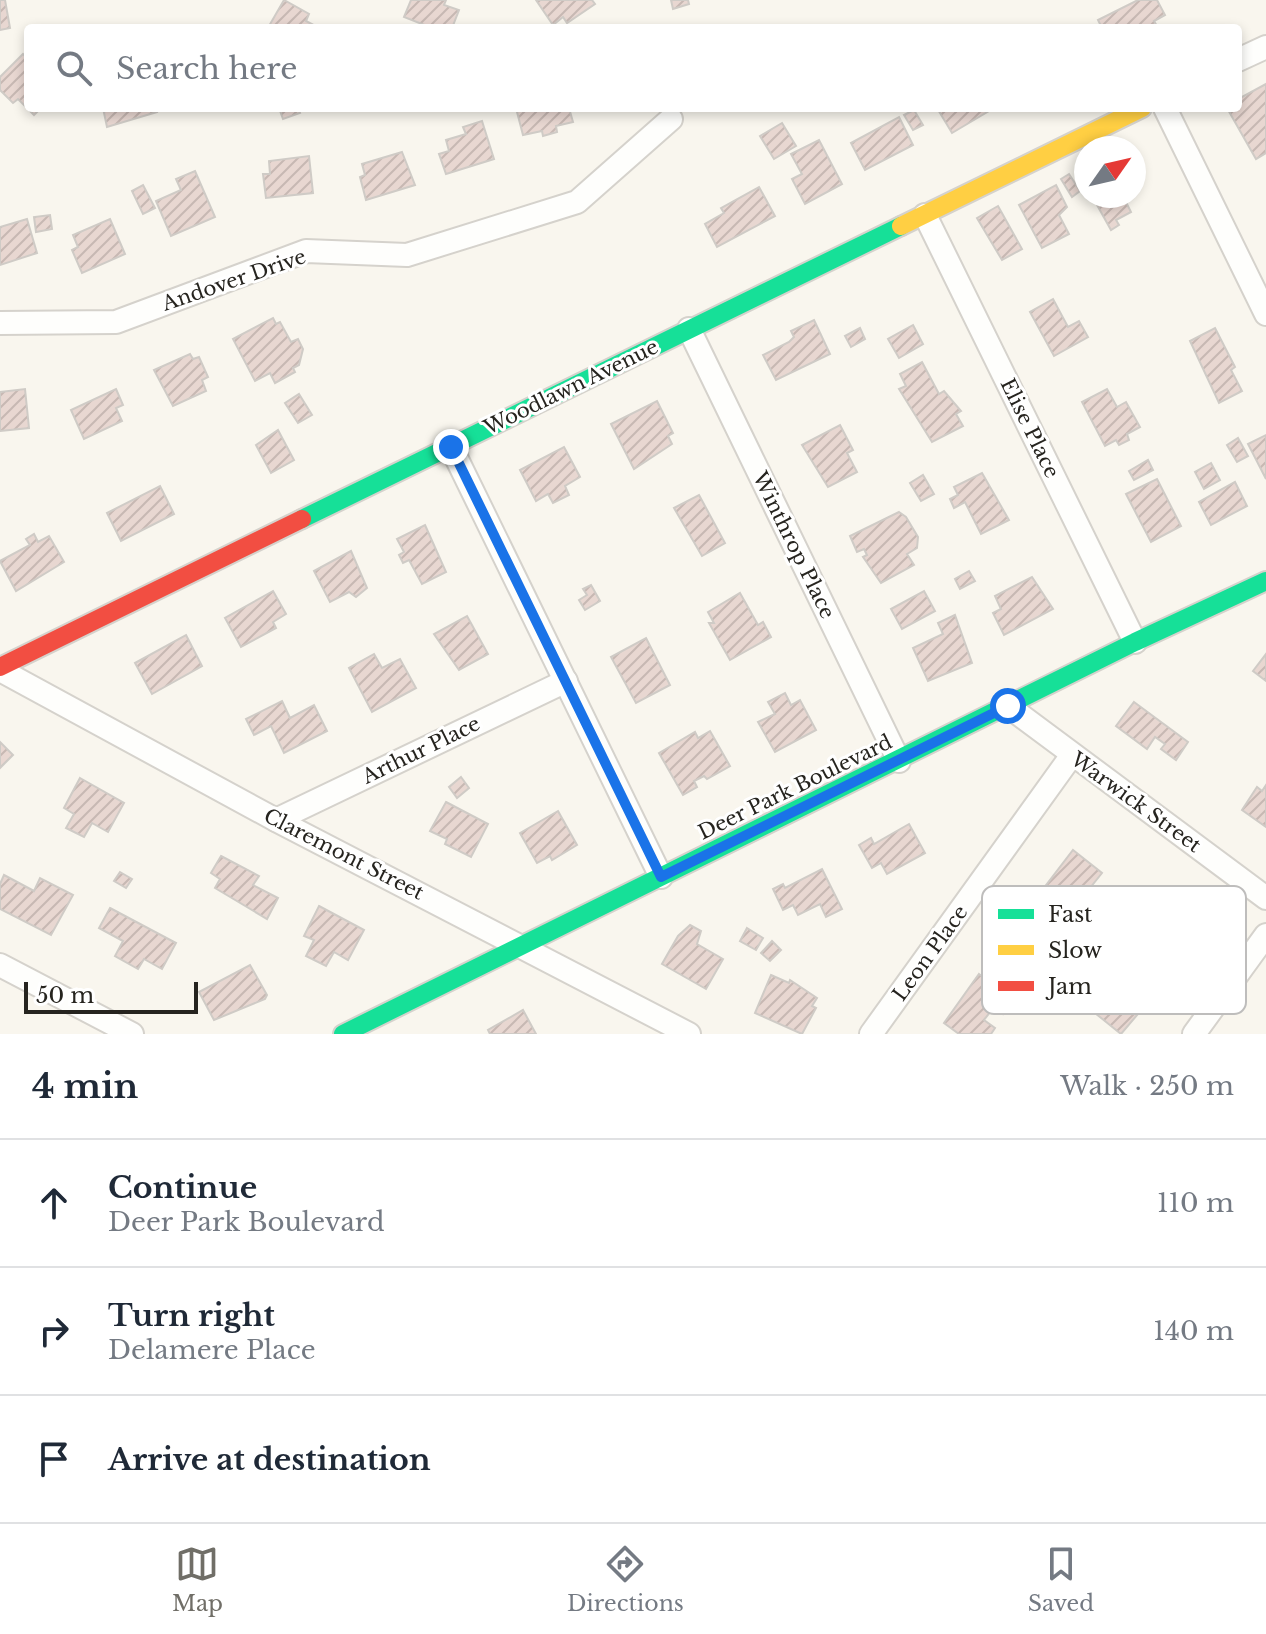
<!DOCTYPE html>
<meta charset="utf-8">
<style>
:root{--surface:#fff;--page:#f6f6f7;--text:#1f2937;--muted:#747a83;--line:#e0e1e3;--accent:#706e67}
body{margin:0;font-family:"Libre Baskerville",serif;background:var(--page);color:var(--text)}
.compass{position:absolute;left:1074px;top:136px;width:72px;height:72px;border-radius:50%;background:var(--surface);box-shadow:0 4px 12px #0003;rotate:56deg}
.scale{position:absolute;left:24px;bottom:20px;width:174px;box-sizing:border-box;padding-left:8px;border:4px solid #26241f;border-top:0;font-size:22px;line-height:28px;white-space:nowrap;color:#26241f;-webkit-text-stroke:6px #fff;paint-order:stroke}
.stop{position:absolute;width:24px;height:24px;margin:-18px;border:6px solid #1a73e8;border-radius:50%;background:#fff}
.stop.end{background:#1a73e8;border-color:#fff;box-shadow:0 2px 8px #0008}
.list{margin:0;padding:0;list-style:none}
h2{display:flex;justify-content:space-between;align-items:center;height:104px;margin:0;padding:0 32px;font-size:34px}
h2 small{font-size:26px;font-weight:400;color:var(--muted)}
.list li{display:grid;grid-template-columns:52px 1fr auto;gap:24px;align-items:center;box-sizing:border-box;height:128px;padding:0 32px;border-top:2px solid var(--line)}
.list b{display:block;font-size:30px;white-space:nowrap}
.list p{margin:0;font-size:26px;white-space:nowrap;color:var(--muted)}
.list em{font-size:26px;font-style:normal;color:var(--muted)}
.icon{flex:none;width:44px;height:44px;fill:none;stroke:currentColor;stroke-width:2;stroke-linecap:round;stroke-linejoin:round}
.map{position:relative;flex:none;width:1266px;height:1034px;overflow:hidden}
.search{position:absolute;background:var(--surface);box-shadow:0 4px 12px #0003;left:24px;right:24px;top:24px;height:88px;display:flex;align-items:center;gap:20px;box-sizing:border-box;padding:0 28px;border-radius:8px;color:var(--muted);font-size:30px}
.sheet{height:488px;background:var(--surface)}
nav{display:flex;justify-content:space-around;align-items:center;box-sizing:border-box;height:112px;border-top:2px solid var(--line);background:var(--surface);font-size:22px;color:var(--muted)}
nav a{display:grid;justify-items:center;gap:4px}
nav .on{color:var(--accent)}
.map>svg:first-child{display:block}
.building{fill:url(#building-hatch);stroke:#cfcbc6;stroke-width:2}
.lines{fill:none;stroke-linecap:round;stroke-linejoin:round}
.street-casing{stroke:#d5d2cc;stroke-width:26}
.fast-casing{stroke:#d5d2cc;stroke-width:22}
.slow-casing{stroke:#d5d2cc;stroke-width:22}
.jam-casing{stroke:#d5d2cc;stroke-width:22}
.street{stroke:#fefefc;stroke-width:22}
.fast{stroke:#16e098;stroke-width:18}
.slow{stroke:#ffcf43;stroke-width:18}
.jam{stroke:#f24e42;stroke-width:18}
.route{stroke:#1a73e8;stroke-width:10}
.labels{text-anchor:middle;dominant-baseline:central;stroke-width:6;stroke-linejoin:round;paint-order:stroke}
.street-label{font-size:20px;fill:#26241f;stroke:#fff}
.key{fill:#fff;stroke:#bebdbc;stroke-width:2}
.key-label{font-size:22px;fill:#26241f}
</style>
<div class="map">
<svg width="1266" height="1034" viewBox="0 0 1266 1034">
<defs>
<pattern id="building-hatch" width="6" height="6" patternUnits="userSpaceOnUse" patternTransform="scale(2)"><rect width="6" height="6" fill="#e8d7d1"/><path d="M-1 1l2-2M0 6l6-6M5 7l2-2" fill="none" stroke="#c7b8b3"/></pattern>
</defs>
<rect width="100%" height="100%" fill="#f9f6ee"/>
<g class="building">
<polygon points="0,0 5,0 10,28 0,30"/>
<polygon points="284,0 309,14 306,21 319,28 269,26"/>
<polygon points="411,0 446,0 444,5 459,10 452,28 432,28 404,17"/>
<polygon points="536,0 592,0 595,4 567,23 563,17 553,25"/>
<polygon points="671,0 688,0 689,4 673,9"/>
<polygon points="1138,0 1157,0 1165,15 1154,21 1157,26 1102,28 1098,20"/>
<polygon points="23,54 28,59 28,108 41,108 34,115 18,99 13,103 0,90 0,77"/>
<polygon points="1266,84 1266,153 1256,159 1227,108 1238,108 1238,99"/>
<polygon points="103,108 156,108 157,112 107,127"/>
<polygon points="279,108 298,108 300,113 283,119"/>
<polygon points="523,108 569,108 573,122 556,126 557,132 543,136 542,131 523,135 517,112"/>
<polygon points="937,108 994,108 952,133"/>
<polygon points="914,110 923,125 913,130 904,115"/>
<polygon points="899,117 913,145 865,170 851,143"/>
<polygon points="482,121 494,159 446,174 439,154 449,151 446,140 466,134 463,127"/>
<polygon points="782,123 796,146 774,159 760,136"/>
<polygon points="819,140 842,184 805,204 792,179 802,174 791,154"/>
<polygon points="402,152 415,185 366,200 360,177 365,175 362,164"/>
<polygon points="309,156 313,193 266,198 263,174 270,174 269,161"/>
<polygon points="195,171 215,217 171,236 156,201 181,190 176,179"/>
<polygon points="1069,174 1080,191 1072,197 1061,179"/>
<polygon points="143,185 155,208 143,214 132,191"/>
<polygon points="1056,185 1067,207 1059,215 1069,234 1042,248 1019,205"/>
<polygon points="759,187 775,216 717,247 705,224 724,213 721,208"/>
<polygon points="1092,196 1123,196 1131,212 1116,220 1119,225 1111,230"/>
<polygon points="998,206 1022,249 1002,260 977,218"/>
<polygon points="50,215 52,229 36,232 34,217"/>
<polygon points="27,219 37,253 0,265 0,227"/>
<polygon points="110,219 125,254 82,273 72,250 78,247 73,235"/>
<polygon points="1053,299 1068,327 1079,321 1088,337 1054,356 1030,312"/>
<polygon points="273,318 276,324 280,322 291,342 298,339 303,349 299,365 293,368 295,372 275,383 270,373 255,381 233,339"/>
<polygon points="814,320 830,354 776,380 763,355 789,342 794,337 791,331"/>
<polygon points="913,325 923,344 899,358 888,339"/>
<polygon points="860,328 865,339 851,347 845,336"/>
<polygon points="1215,328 1235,367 1231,370 1242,391 1219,403 1190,341"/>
<polygon points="190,354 193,359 199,357 208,377 202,380 206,391 173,406 154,370"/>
<polygon points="922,362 939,394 944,391 961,411 956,414 963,426 932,442 899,389 906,386 900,374"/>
<polygon points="25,389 29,428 0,431 0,392"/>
<polygon points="116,389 123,405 116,408 122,421 84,439 71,410"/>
<polygon points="1107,389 1117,407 1126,402 1140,427 1127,434 1129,440 1119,445 1116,440 1105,446 1082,402"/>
<polygon points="299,394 312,415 298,423 285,403"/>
<polygon points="657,401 673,433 668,436 672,444 634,469 611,424"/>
<polygon points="840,425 853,450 847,453 857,472 828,487 802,445"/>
<polygon points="278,430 294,460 271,473 256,445"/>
<polygon points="1266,435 1266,479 1248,444"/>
<polygon points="1238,438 1248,456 1237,462 1227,445"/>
<polygon points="564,447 580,477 565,486 569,495 553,503 548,494 536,501 520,470"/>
<polygon points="1148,460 1153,470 1134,480 1129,471"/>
<polygon points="1211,463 1220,480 1204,489 1195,472"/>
<polygon points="982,473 1009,520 981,534 965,502 954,508 950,499 958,495 954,487"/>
<polygon points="923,475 934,494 921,501 910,483"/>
<polygon points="1157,479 1181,526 1151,542 1126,494"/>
<polygon points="1235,482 1247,506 1211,525 1199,502"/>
<polygon points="160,486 174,514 121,541 107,513"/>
<polygon points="699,495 725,543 702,556 674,508"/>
<polygon points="899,512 906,517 918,537 917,548 907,554 914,565 881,583 863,557 867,555 864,549 857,552 850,536"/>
<polygon points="425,525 446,572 422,584 409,560 403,563 399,555 404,552 397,539"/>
<polygon points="34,534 38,542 49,536 64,562 16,591 0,561 30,545 26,539"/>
<polygon points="351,551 367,588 356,597 349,592 330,602 314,571"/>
<polygon points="969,571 975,581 960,589 955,579"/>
<polygon points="1032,577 1053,609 1004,635 993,613 1001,609 995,596"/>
<polygon points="591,585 600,601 585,610 579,600 587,595 583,589"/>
<polygon points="273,591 286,614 273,622 276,628 241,647 225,618"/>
<polygon points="924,591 935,611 902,629 891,609"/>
<polygon points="740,593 758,625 763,622 771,637 730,660 709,623 714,623 708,612"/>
<polygon points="955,615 972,663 928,681 913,648 943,634 938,623"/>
<polygon points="467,616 488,654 459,670 434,634"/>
<polygon points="186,635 202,666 152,694 135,663"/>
<polygon points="646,638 670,685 636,703 611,657"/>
<polygon points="374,654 382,668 400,659 416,688 372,712 349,668"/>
<polygon points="1266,654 1266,681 1253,671"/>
<polygon points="785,693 791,705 800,700 816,730 775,752 758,722 775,714 768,702"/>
<polygon points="282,701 290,718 314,705 327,731 284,753 271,726 254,735 246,719"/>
<polygon points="1134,702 1188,742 1176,760 1161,749 1165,744 1155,737 1147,749 1116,726"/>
<polygon points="710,731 730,766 707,779 704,776 694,781 697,787 683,795 659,753 695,732 698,738"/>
<polygon points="0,742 13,755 0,768"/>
<polygon points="461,777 469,788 457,798 449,787"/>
<polygon points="80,778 124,803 108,832 92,823 84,837 66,828 74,814 64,808"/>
<polygon points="1266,785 1266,827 1242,810 1257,787 1262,791"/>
<polygon points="446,802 488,824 471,857 445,844 447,839 430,831"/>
<polygon points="558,811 577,845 552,860 550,856 537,863 520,833"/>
<polygon points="909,824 925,853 887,874 881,863 872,868 859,845 871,838 874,844"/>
<polygon points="1073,850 1102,873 1086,893 1090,896 1068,926 1048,914 1043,921 1027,910"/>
<polygon points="221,856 259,876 253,885 278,898 267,919 215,888 220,879 211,873"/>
<polygon points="822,869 842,909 826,917 820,904 798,915 793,905 783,910 773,889 783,884 785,888"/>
<polygon points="120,872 132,879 126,888 114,881"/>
<polygon points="4,875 34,891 40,878 73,895 51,935 0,909 0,884"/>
<polygon points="319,906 364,930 348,960 334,952 326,966 306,956 314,940 304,936"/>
<polygon points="110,908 176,943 162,969 144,959 138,969 115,956 123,941 99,928"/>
<polygon points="690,925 701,931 697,944 723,959 706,989 662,964 678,936"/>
<polygon points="747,928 763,938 756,950 740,941"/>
<polygon points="772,941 781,950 770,961 761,953"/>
<polygon points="1098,964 1111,975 1119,965 1154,995 1121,1034 1095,1013 1108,997 1089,976"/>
<polygon points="250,965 267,995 265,999 214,1020 199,992"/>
<polygon points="979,974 1014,999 1003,1014 994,1007 984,1020 995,1028 991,1034 959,1034 944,1023"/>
<polygon points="771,975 789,983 790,980 817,998 812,1006 816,1008 802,1034 755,1013"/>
<polygon points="523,1010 536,1034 490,1034 488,1030"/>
</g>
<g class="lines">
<defs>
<g id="street">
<polyline points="1238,60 1266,47"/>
<polyline points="1165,108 1266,314"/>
<polyline points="925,215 1135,642"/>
<polyline points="0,323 116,322 306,251 407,255 577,202 671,119"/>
<polyline points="689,329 899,761"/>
<polyline points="451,447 661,877"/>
<polyline points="0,670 276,820 689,1034"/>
<polyline points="1008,706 1266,898"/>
<polyline points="276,820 566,681"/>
<polyline points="0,965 132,1034"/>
<polyline points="871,1034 1072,755"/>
<polyline points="1194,1034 1266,935"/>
</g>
<g id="fast">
<polyline points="302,519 901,226"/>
<polyline points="343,1034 1135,642 1266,581"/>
</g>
<polyline id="slow" points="901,226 1142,108"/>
<polyline id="jam" points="0,667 302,519"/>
</defs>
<use href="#street" class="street-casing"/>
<use href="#fast" class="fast-casing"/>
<use href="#slow" class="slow-casing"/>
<use href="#jam" class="jam-casing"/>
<use href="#street" class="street"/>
<use href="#fast" class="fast"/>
<use href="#slow" class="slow"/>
<use href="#jam" class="jam"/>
</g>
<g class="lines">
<polyline class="route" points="451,447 661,877 1008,706"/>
</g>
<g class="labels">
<g class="street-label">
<text transform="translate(234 280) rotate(-19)">Andover Drive</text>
<text transform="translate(571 387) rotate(-26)">Woodlawn Avenue</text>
<text transform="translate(1030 428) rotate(64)">Elise Place</text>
<text transform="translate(794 545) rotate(64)">Winthrop Place</text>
<text transform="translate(421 750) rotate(-26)">Arthur Place</text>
<text transform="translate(795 787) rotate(-26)">Deer Park Boulevard</text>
<text transform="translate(1136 802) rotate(36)">Warwick Street</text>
<text transform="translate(344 854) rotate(27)">Claremont Street</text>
<text transform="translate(930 953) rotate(-54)">Leon Place</text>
</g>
</g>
<rect x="982" y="886" width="264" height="128" rx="12" class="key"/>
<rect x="998" y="909" width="36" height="10" fill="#16e098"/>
<rect x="998" y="945" width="36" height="10" fill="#ffcf43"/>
<rect x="998" y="981" width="36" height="10" fill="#f24e42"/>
<g class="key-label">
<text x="1048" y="922">Fast</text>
<text x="1048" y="958">Slow</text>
<text x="1048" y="994">Jam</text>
</g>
</svg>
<svg class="compass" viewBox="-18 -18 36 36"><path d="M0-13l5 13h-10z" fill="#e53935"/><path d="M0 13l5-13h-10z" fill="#747a83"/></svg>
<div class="scale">50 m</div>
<div class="stop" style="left:1008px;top:706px"></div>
<div class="stop end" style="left:451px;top:447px"></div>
<div class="search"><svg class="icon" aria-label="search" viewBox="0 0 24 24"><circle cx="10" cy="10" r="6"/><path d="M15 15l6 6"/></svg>Search here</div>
</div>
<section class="sheet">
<h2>4 min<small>Walk · 250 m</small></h2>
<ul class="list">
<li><svg class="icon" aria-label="ahead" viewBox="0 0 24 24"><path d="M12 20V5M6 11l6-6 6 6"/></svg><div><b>Continue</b><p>Deer Park Boulevard</p></div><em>110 m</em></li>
<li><svg class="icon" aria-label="right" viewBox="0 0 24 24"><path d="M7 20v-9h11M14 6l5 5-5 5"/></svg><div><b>Turn right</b><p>Delamere Place</p></div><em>140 m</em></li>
<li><svg class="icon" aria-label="arrive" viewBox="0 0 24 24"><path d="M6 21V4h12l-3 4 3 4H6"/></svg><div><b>Arrive at destination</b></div></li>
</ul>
</section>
<nav>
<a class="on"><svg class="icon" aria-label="map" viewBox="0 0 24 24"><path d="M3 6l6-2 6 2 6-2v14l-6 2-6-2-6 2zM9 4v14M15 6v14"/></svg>Map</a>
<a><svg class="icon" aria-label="directions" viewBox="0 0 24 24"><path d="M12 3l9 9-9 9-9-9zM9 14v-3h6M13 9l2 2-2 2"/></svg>Directions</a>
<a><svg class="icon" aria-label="saved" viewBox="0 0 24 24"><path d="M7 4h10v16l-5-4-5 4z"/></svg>Saved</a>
</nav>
